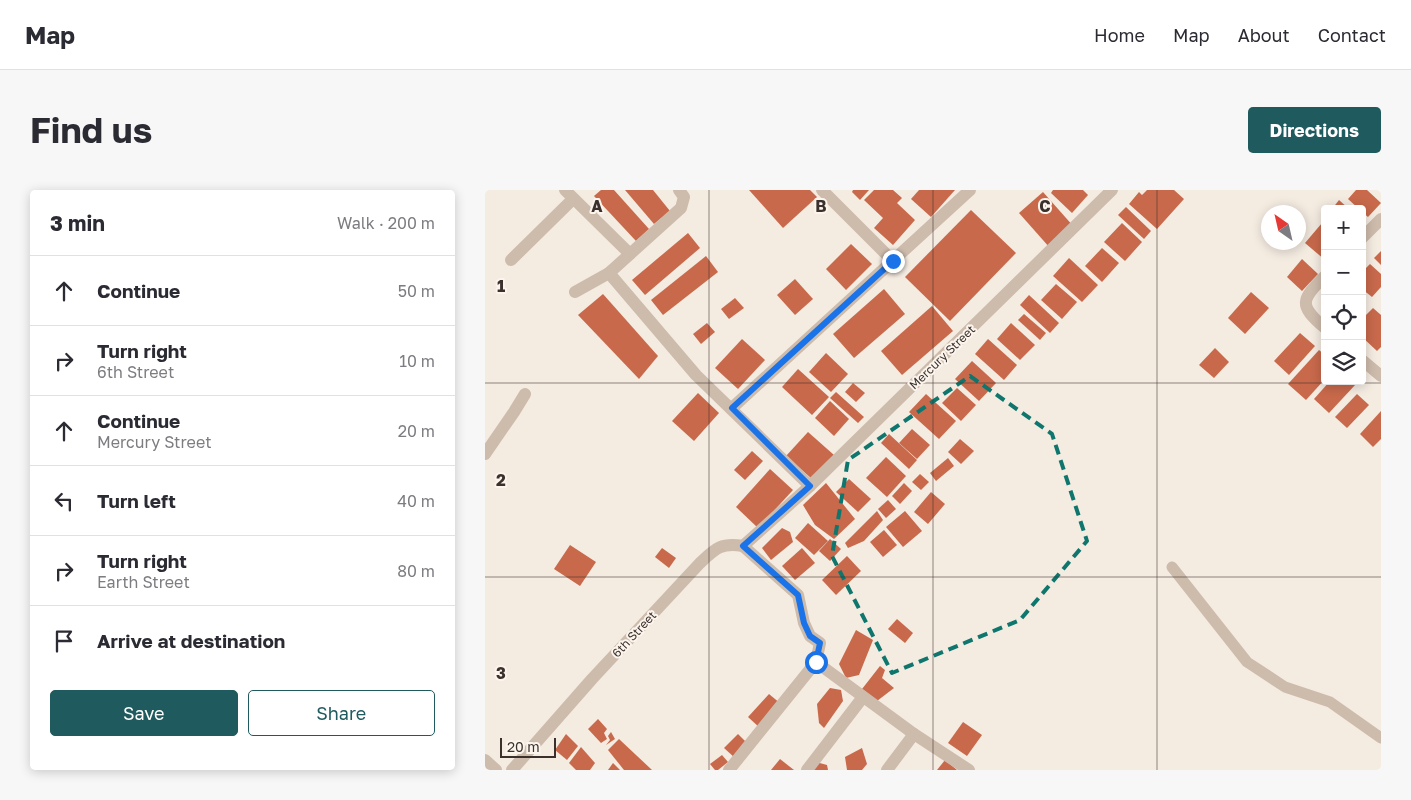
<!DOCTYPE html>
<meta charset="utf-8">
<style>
:root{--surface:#fff;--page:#f7f7f7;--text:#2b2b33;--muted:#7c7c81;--line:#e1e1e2;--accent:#1f5a5e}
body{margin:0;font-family:"Golos Text",sans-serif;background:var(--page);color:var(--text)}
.controls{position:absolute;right:15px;top:15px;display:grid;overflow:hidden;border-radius:5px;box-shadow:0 2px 12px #0003}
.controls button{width:45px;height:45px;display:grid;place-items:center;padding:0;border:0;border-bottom:1px solid var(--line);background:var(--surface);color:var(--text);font:25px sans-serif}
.compass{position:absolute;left:776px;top:15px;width:45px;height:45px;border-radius:50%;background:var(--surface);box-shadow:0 2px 12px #0003;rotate:326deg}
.scale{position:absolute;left:15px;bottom:12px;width:56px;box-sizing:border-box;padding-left:5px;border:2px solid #3b302b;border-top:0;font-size:14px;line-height:18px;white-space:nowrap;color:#3b302b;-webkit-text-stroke:4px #fbf5ee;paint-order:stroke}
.stop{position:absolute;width:15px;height:15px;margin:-11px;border:4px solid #1a73e8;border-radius:50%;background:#fff}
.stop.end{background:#1a73e8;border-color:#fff;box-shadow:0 1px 5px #0008}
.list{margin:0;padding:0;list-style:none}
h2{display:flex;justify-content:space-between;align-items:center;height:65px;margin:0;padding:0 20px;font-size:21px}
h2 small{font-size:16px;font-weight:400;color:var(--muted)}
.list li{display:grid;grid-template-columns:32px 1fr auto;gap:15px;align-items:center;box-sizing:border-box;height:70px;padding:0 20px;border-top:1px solid var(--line)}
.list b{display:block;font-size:19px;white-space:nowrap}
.list p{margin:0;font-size:16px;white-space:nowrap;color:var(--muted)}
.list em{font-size:16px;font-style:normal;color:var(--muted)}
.actions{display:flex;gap:10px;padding:15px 20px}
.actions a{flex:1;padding:11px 0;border:1px solid var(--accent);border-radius:5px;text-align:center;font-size:18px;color:var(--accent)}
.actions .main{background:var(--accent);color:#fff}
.icon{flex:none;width:28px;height:28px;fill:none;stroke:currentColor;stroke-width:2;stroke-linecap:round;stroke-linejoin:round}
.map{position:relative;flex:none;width:896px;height:580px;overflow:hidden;border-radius:5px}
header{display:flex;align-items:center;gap:30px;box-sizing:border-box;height:70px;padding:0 25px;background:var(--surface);border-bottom:1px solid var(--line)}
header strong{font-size:24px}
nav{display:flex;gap:28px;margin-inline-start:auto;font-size:18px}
.intro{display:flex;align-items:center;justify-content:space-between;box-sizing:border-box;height:120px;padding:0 30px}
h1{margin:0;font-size:35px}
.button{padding:12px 22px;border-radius:5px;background:var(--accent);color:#fff;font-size:18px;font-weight:700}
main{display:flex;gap:30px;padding:0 30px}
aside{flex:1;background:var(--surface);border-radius:5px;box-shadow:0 2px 12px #0003}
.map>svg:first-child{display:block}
.building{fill:#c8694b}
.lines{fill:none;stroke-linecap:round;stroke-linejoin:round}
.service{stroke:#cdbbac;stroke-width:11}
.minor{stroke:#cdbbac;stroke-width:12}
.route{stroke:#1a73e8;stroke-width:6}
.marked{fill:none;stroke:#0f766e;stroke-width:4;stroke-dasharray:10 6;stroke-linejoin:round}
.grid{fill:none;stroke:#3b302b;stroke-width:1;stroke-opacity:0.55}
.labels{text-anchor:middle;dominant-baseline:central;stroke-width:4;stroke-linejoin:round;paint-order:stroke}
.street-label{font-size:12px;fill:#3b302b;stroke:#fbf5ee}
.grid-label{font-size:16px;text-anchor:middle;font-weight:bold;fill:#3b302b;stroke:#fbf5ee;stroke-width:4;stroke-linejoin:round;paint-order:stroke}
</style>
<header>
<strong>Map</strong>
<nav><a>Home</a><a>Map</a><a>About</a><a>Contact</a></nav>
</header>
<div class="intro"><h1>Find us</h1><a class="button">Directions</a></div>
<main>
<aside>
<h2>3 min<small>Walk · 200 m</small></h2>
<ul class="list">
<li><svg class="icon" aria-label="ahead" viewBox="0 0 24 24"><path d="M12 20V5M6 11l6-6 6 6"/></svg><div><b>Continue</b></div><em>50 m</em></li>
<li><svg class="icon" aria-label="right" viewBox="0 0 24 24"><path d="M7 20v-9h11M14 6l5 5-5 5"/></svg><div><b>Turn right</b><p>6th Street</p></div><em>10 m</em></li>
<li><svg class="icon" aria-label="ahead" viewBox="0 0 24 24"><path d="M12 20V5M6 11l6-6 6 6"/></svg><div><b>Continue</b><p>Mercury Street</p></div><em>20 m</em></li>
<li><svg class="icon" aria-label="left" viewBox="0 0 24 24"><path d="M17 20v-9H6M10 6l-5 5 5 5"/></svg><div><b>Turn left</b></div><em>40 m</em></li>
<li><svg class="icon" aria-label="right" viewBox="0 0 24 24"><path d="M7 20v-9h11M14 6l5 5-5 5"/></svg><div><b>Turn right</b><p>Earth Street</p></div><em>80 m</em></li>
<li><svg class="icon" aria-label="arrive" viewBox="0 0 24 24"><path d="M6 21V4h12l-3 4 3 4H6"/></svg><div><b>Arrive at destination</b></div></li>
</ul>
<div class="actions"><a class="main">Save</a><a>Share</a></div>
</aside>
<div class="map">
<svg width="896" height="580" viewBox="0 0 896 580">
<rect width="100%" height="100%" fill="#f4ebe1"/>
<g class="building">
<polygon points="116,0 129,0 164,39 151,51 109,6"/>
<polygon points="140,0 168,0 185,21 169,34"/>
<polygon points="264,0 325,0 332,7 298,38"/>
<polygon points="368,0 384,0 375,10 367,2"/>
<polygon points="389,0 408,0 417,8 412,13 430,30 408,55 389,38 398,28 379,10"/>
<polygon points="434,0 470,0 446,27 426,9"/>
<polygon points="568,0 598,0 603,5 587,23 566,3"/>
<polygon points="662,0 689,0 699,9 672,39 644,14 654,2 657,5"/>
<polygon points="871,0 882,0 896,13 883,27 877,22 877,19 874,19 863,9"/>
<polygon points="558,2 589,37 565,58 534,23"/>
<polygon points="854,10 864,19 847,19"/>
<polygon points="641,17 666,41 659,49 633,25"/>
<polygon points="486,20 531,63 465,131 420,87"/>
<polygon points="637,33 657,52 640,71 619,52"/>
<polygon points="837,33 840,36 840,70 820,53"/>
<polygon points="203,43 215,58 160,105 147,90"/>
<polygon points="366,54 387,74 361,100 341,79"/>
<polygon points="617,58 634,73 617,92 600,76"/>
<polygon points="896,61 896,75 889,68"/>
<polygon points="221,66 233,82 178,125 166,110"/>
<polygon points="584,68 613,95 597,112 568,86"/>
<polygon points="817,69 833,84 817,101 802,87"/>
<polygon points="885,74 896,84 896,97 887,107 877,99 877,82"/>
<polygon points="310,89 328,109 310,125 292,105"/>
<polygon points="571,94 592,112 577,129 556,110"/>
<polygon points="399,99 420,124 369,168 348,144"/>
<polygon points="766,102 784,118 760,144 743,128"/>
<polygon points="118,104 173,166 154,189 93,125"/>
<polygon points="544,105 574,133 565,143 535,115"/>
<polygon points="250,108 259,118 244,129 236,119"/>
<polygon points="447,116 468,141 417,185 396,161"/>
<polygon points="888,118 896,125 896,157 892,161 877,147 877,129"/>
<polygon points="539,124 561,143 555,150 533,130"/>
<polygon points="222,133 230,142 216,154 208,144"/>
<polygon points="526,133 550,155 535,170 512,149"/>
<polygon points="815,143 830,156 804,185 789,171"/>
<polygon points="257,149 280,170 253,199 230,178"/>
<polygon points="503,149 532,175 519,190 490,164"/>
<polygon points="730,158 744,172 729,188 714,175"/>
<polygon points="834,160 840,165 840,189 821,210 803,194"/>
<polygon points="341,163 363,184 346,202 324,182"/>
<polygon points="487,171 511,193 494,211 470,189"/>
<polygon points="313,179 344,207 327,225 297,197"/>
<polygon points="845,191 867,191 871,194 844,223 829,209"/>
<polygon points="368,193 380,203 371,212 360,202"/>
<polygon points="472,198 491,215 476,231 457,213"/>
<polygon points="351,202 379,227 373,233 345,208"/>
<polygon points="213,203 234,223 209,251 187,231"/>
<polygon points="441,204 471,231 454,249 424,222"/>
<polygon points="872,204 884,215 862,238 850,227"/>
<polygon points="345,211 364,229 349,246 330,228"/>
<polygon points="896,221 896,249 888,257 875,244"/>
<polygon points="427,239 445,255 432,269 414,253"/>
<polygon points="323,242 349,265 327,289 301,266"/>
<polygon points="404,244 432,270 424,279 396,253"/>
<polygon points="475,249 489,261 476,274 463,262"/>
<polygon points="267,261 278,271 260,290 249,280"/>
<polygon points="401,267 421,286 402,307 381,288"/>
<polygon points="463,268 469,276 451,291 445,283"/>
<polygon points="285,279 308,300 273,338 251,317"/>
<polygon points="435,284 444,292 436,300 427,292"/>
<polygon points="364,289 386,309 373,322 351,302"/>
<polygon points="341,293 370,329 349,349 330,335 318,315"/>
<polygon points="419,293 427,301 415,314 407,306"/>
<polygon points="446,302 460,314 443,334 429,322"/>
<polygon points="403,310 411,319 401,328 393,319"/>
<polygon points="392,321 398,330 379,351 363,358 360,353"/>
<polygon points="420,321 437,341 418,357 401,337"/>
<polygon points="323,333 343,351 329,365 310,348"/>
<polygon points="297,338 305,342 308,352 286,370 277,358"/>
<polygon points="399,340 412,355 398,367 385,352"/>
<polygon points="345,349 356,359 345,371 334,361"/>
<polygon points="85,355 111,372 95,396 69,379"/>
<polygon points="177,358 191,368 184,378 170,367"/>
<polygon points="317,358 330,373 310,390 297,376"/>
<polygon points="362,366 376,381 351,405 337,390"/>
<polygon points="412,429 428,443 420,453 403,439"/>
<polygon points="371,440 388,450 374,485 361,488 354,474"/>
<polygon points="395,476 400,480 397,488 409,498 392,511 377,499"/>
<polygon points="345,498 356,500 358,511 339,538 334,533 332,514"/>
<polygon points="284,504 296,514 275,538 263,527"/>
<polygon points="113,529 122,539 119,543 122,549 116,553 103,539"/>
<polygon points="478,532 497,545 482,566 463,553"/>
<polygon points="126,542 130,549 121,555 125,550 123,546"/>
<polygon points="81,544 93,556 82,570 70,560"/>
<polygon points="253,544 263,554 250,568 239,558"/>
<polygon points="134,549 167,580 139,580 123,560"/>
<polygon points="96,557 110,573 105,580 91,580 84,573"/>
<polygon points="377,558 382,574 377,580 362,580 360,567"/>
<polygon points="237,565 243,572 233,580 230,580 225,574"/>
<polygon points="295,569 309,580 286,580"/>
<polygon points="460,570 472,580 452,580"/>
<polygon points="331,572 342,575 343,580 326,580"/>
<polygon points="128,573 135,580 123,580"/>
</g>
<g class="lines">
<polyline class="service" points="687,377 762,472 800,497 845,512 896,548"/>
<g class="minor">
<polyline points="80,0 145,64"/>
<polyline points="337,0 408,71"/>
<polyline points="877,48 896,29"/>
<polyline points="26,70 88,9"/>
<polyline points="124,83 211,185 325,296"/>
<path d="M840,86C816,110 813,115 840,138"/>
<polyline points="90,102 124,83 196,18 199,7 194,0"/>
<polyline points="877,170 896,186"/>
<polyline points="247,218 485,0"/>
<polyline points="0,264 29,222 40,204"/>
<polyline points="258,356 313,405 319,433 325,446 335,453 331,472 429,544 484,580"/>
<polyline points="0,570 11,580"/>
<path d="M27,580L107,489L215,373C230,359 236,352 258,356L325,296L627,0"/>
<polyline points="244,580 331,472"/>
<polyline points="322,580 378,507"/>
<polyline points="402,580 429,544"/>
</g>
</g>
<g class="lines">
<polyline class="route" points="331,472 335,453 325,446 319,433 313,405 258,356 325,296 247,218 408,71"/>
</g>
<path class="marked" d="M485,186L567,244L602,351L535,430L407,483L347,366L363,270Z"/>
<path class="grid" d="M224,0V580M448,0V580M672,0V580M0,193H896M0,387H896"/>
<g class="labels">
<g class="street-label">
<text transform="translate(457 167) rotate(-44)">Mercury Street</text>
<text transform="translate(149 444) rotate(-47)">6th Street</text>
</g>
</g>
<g class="grid-label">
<text x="112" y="22">A</text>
<text x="336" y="22">B</text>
<text x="560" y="22">C</text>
<text x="16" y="102">1</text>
<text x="16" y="296">2</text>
<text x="16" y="489">3</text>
</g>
</svg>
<div class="controls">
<button>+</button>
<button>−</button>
<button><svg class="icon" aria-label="locate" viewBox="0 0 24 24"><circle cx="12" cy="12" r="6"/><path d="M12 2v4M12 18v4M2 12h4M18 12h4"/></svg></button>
<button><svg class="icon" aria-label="layers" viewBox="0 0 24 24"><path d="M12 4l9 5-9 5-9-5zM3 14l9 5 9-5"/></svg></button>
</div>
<svg class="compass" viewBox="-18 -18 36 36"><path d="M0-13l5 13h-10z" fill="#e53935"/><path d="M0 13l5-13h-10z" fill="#7c7c81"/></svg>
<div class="scale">20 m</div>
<div class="stop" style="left:331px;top:472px"></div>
<div class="stop end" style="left:408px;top:71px"></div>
</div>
</main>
